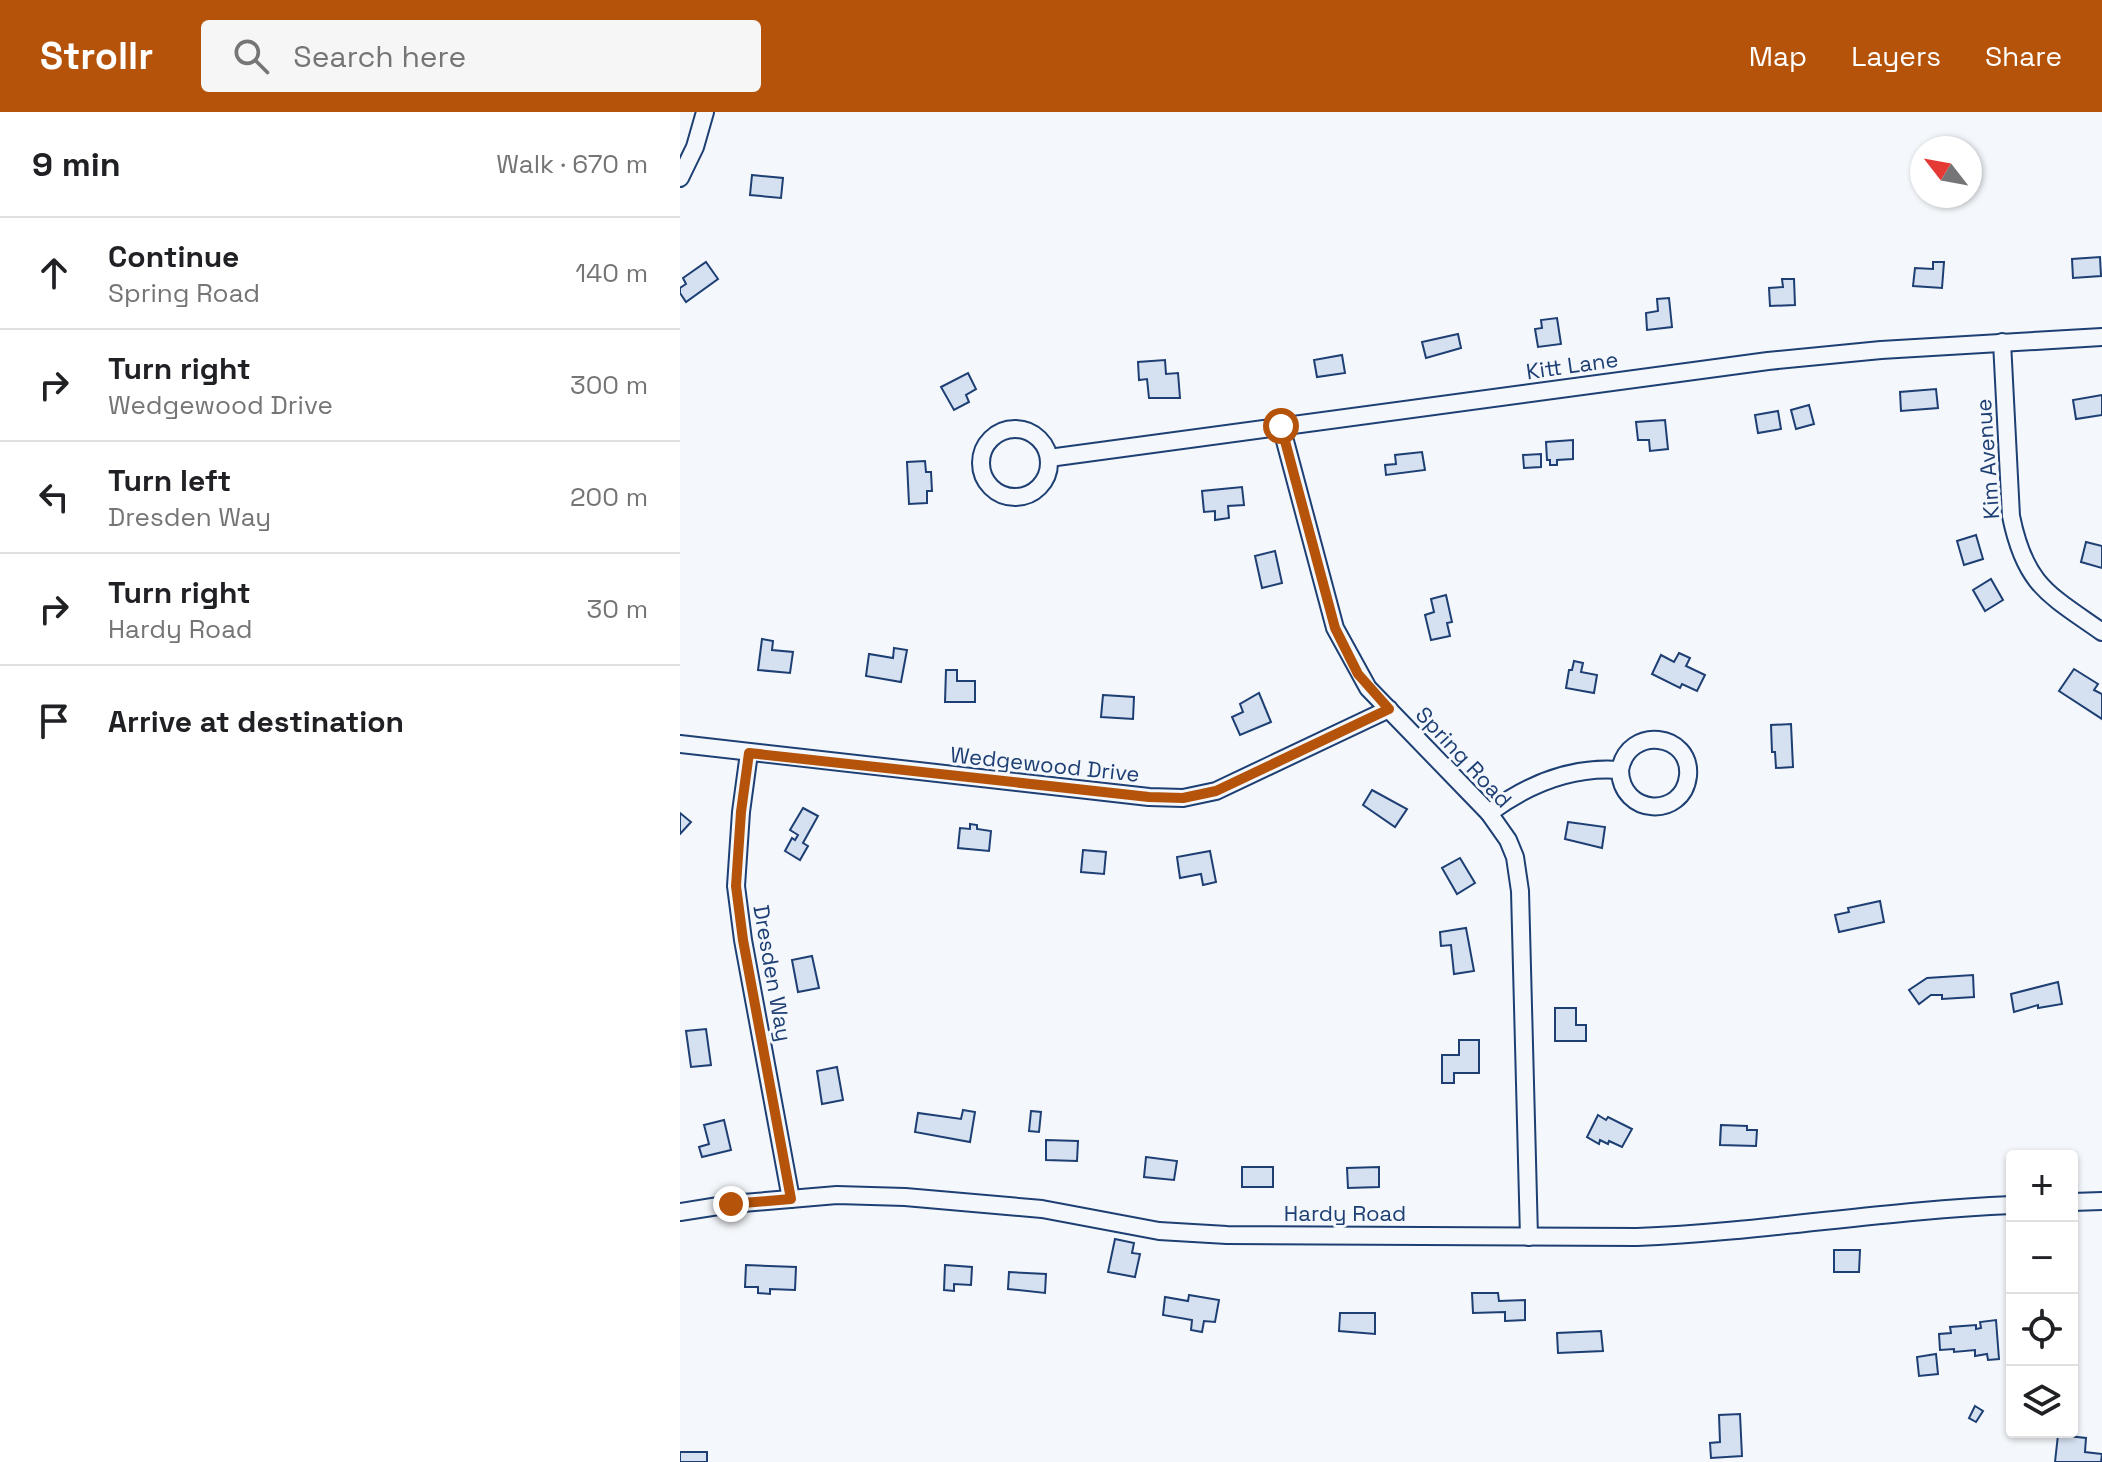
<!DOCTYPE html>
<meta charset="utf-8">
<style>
:root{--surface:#fff;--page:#f6f6f6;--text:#202124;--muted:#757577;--line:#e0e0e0;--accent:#b45309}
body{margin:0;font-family:"Space Grotesk",sans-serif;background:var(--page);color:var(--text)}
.controls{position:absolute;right:24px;bottom:24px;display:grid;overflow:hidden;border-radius:8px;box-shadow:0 2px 6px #0004}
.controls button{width:72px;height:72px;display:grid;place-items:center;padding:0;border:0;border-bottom:2px solid var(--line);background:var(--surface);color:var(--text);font:40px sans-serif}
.compass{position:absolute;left:1230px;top:24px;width:72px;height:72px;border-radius:50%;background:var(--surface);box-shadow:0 2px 6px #0004;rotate:301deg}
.stop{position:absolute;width:24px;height:24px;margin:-18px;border:6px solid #b45309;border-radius:50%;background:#fff}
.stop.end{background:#b45309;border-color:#fff;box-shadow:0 2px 8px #0008}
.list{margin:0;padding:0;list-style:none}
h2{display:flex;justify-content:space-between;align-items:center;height:104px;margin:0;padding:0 32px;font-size:34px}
h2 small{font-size:26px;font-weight:400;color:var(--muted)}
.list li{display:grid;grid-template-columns:52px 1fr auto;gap:24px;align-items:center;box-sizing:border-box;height:112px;padding:0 32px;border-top:2px solid var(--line)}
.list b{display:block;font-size:30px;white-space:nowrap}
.list p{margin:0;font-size:26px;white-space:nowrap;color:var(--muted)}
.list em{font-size:26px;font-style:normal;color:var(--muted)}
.icon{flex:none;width:44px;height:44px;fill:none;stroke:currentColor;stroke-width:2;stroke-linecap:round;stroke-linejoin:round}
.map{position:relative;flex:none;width:1422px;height:1350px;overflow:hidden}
header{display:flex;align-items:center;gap:48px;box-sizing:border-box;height:112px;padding:0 40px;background:var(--accent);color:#fff}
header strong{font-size:38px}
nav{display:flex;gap:44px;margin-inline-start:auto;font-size:28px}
.search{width:560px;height:72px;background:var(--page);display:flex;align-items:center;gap:20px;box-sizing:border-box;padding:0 28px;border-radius:8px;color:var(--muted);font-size:30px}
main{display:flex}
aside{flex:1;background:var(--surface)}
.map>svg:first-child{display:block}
.building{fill:#d5e0f0;stroke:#1d3f73;stroke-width:2}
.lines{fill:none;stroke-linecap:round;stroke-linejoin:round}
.minor-casing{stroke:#1d3f73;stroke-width:20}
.minor{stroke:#f4f7fb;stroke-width:16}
.route{stroke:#b45309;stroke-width:10}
.labels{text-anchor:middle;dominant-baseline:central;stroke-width:6;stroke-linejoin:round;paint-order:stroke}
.street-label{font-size:22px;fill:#1d3f73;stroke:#f4f7fb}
</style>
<header>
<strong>Strollr</strong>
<div class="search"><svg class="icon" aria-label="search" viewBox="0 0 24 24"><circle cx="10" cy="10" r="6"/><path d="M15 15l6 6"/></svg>Search here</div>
<nav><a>Map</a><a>Layers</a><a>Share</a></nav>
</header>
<main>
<aside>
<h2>9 min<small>Walk · 670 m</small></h2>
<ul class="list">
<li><svg class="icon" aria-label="ahead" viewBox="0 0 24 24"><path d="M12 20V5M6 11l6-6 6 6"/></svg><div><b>Continue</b><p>Spring Road</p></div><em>140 m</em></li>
<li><svg class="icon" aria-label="right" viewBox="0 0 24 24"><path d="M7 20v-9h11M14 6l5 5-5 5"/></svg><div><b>Turn right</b><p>Wedgewood Drive</p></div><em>300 m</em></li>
<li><svg class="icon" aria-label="left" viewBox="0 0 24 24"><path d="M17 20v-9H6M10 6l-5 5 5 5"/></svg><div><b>Turn left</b><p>Dresden Way</p></div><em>200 m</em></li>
<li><svg class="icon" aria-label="right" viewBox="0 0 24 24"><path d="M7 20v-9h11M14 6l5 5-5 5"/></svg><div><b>Turn right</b><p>Hardy Road</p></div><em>30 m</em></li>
<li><svg class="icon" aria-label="arrive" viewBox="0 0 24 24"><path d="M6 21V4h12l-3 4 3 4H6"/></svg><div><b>Arrive at destination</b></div></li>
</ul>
</aside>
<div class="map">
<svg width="1422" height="1350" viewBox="0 0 1422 1350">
<rect width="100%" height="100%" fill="#f4f7fb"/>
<g class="building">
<polygon points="72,63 103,66 101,86 70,83"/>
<polygon points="1420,145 1421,164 1393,166 1392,147"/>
<polygon points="26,150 38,167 6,190 0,181 0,176 6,172 3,166"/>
<polygon points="1253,150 1264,150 1262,176 1233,174 1235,156 1253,157"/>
<polygon points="1102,167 1114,167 1115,193 1090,194 1089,176 1103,175"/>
<polygon points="989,186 992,215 967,218 966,201 978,199 977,187"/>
<polygon points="877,206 881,232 858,235 855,217 862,216 861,208"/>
<polygon points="778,222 781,236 746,246 742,230"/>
<polygon points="662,243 665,261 637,265 634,248"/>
<polygon points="485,248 486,262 498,261 500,286 469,286 467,267 459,268 458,250"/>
<polygon points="288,261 296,277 286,283 289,290 274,298 261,275"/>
<polygon points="1256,277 1258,296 1221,299 1220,280"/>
<polygon points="1422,283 1422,303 1396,307 1393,288"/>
<polygon points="1129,293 1134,312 1116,317 1111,298"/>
<polygon points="1098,299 1101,317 1078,321 1075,303"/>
<polygon points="985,308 988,337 970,339 969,328 958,328 956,310"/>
<polygon points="893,328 893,347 877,348 877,353 870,353 870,348 867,348 866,330"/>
<polygon points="742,340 745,358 706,363 705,353 716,352 715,343"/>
<polygon points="861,342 861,355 844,356 843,343"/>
<polygon points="245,349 246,360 251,360 252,379 247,379 247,391 229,392 227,350"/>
<polygon points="562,375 564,393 548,394 549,406 535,408 535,399 524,400 522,379"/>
<polygon points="1296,423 1303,447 1284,453 1277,429"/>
<polygon points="1406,430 1422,434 1422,456 1401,450"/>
<polygon points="595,439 602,471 582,476 575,444"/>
<polygon points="1311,467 1323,488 1305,499 1293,478"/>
<polygon points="766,483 772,510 767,511 770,524 751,528 745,503 754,500 751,487"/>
<polygon points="82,527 93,529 92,538 113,540 110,561 78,558"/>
<polygon points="214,536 227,538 221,570 186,564 189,542 213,546"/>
<polygon points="999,541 1010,546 1006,554 1025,563 1017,579 1002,572 1000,576 972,562 981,543 994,550"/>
<polygon points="894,549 903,551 901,560 917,563 914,581 886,576 889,558 892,558"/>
<polygon points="1394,557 1418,572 1414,578 1422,582 1422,607 1379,579"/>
<polygon points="266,558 277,558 277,569 295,569 295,590 265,590"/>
<polygon points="579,581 591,610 560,623 552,605 563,600 560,592"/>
<polygon points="423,583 454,585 453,607 421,605"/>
<polygon points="1111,612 1113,655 1096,656 1095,640 1092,640 1091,613"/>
<polygon points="692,678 727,697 715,715 683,693"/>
<polygon points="123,696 138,704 123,731 128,734 120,748 105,739 112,726 115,728 118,723 110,718"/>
<polygon points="0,701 11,710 0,722"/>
<polygon points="888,710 925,715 922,736 885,727"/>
<polygon points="290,712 297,713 297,717 311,719 309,739 278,736 280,716 290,717"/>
<polygon points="403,738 426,740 424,762 401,760"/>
<polygon points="530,739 536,770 523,773 521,762 500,766 497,745"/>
<polygon points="780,746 795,771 777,782 762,756"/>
<polygon points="1200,789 1204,810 1159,820 1155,803 1169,800 1168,796"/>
<polygon points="786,816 794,859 774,862 771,833 761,834 760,820"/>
<polygon points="132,844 139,876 118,880 112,848"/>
<polygon points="1293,863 1294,885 1262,887 1262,883 1251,883 1239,892 1229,878 1247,866"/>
<polygon points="1378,870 1382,892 1358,896 1358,893 1334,900 1331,882"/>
<polygon points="875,896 896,896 896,913 906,913 906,929 875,929"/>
<polygon points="26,917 31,953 11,955 6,919"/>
<polygon points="779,928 799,928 799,961 774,961 774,971 762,971 762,943 779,943"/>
<polygon points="157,955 163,988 142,992 137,959"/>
<polygon points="283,998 295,1000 290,1030 235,1020 238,1001 281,1007"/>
<polygon points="351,999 361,1000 359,1020 349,1019"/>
<polygon points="918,1003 926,1008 928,1005 952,1017 942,1035 929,1029 928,1032 920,1028 919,1032 907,1025"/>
<polygon points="44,1008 51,1038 22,1045 19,1035 29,1032 24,1013"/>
<polygon points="1041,1013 1067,1014 1067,1018 1077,1018 1076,1034 1040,1033"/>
<polygon points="366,1028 398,1029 397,1049 366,1048"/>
<polygon points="466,1045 497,1049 494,1068 464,1065"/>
<rect x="562" y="1055" width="31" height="20"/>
<polygon points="699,1055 699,1075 668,1076 667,1056"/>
<polygon points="435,1127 454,1131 452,1141 460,1142 455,1165 428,1160"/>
<polygon points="1154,1138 1180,1138 1179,1160 1154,1160"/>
<polygon points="66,1153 116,1155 115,1178 90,1177 90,1182 78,1181 78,1175 65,1175"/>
<polygon points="265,1153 292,1155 291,1173 274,1172 274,1179 264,1178"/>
<polygon points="329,1160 366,1162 365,1181 328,1177"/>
<polygon points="792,1181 818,1181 819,1189 845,1188 845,1208 825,1209 825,1200 793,1201"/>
<polygon points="509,1183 539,1188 535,1210 524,1209 522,1220 511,1218 512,1208 483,1203 485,1185 508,1189"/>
<polygon points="660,1201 695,1201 695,1222 659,1219"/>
<polygon points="1316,1208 1319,1247 1308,1248 1307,1242 1295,1244 1295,1238 1274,1240 1274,1237 1260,1238 1259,1222 1271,1221 1270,1215 1296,1213 1296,1217 1301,1216 1300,1210"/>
<polygon points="921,1219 923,1239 878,1241 877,1221"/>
<polygon points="1256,1242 1258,1262 1239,1264 1237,1245"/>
<polygon points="1295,1294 1303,1299 1296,1310 1289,1306"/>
<polygon points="1060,1302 1062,1344 1031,1346 1030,1331 1040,1330 1039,1303"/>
<polygon points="1378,1323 1406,1326 1405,1340 1422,1342 1421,1350 1375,1350"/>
<rect x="0" y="1340" width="27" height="10"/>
</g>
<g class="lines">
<defs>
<g id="minor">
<polyline points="0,66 15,35 25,0"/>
<path d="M1322,230L1331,404C1345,473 1368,482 1422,520"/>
<polyline points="601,314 655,516 688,576 809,701 828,728 835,745 840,779 849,1125"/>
<circle cx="335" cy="351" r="34"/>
<polyline points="369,346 1088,249 1201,238 1422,225"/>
<polyline points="0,632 469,685 503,686 536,679 709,597"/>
<polyline points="69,641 61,700 56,774 63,828 111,1087"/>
<path d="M809,701C848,672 891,654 940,658C948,613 1012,621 1008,664C1003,707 941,704 940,658"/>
<polyline points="1392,1090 1422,1089"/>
<path d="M0,1100L51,1092L157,1083L225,1085L362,1097L479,1119L547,1123L957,1125C1082,1120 1206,1098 1332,1093"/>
</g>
</defs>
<use href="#minor" class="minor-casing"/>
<use href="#minor" class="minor"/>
</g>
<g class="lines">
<polyline class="route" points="51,1092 111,1087 63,828 56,774 61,700 69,641 469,685 503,686 536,679 709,597 678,562 655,516 601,314"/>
</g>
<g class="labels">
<g class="street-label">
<text transform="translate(892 253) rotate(-8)">Kitt Lane</text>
<text transform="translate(1307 347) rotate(-94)">Kim Avenue</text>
<text transform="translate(784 645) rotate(47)">Spring Road</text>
<text transform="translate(365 652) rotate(6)">Wedgewood Drive</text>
<text transform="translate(93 861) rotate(80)">Dresden Way</text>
<text x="665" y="1101">Hardy Road</text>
</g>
</g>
</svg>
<div class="controls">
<button>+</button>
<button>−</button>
<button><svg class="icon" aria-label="locate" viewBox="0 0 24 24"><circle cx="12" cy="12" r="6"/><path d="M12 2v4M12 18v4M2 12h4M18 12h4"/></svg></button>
<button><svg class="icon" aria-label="layers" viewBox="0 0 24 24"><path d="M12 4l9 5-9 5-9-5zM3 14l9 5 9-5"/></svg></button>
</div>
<svg class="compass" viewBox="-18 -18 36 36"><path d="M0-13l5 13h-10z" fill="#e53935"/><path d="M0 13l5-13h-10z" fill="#757577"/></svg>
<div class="stop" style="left:601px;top:314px"></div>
<div class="stop end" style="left:51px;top:1092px"></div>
</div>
</main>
